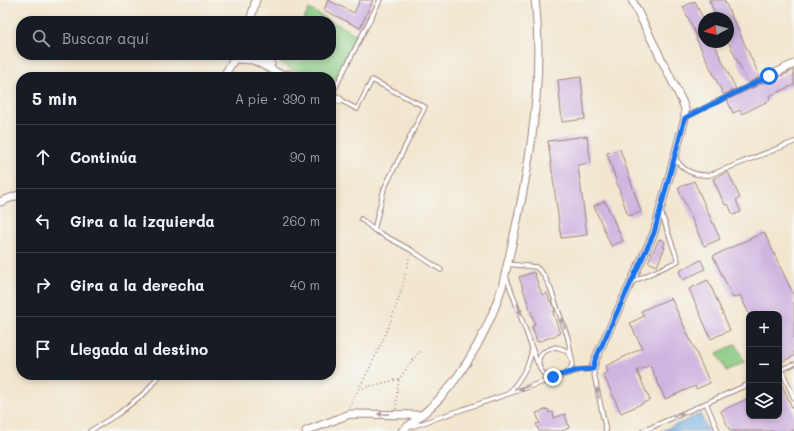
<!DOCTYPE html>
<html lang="es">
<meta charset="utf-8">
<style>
:root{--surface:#171b24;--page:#20242c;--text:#f1f3f6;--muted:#9ea1a6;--line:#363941}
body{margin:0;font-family:Mali,sans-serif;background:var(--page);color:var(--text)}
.controls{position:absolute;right:12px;bottom:12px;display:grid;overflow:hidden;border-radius:8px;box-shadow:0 2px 6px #0003}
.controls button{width:36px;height:36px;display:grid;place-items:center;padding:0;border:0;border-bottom:1px solid var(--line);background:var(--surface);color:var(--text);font:20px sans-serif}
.compass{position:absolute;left:698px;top:12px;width:36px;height:36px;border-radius:50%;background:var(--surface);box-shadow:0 2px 6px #0003;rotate:263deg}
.stop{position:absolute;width:12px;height:12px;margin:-9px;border:3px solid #1a73e8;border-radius:50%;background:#fff}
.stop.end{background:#1a73e8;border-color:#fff;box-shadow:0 1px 4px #0008}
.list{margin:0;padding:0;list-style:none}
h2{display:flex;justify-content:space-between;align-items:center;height:52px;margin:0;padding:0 16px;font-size:17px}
h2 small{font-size:13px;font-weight:400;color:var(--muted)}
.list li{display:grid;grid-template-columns:26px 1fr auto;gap:12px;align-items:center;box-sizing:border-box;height:64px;padding:0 16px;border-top:1px solid var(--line)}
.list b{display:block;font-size:15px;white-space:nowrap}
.list em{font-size:13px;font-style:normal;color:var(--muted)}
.icon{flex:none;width:22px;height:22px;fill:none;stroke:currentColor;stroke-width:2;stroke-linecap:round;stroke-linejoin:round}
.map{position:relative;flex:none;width:794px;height:431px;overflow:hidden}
.search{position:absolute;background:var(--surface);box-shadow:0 2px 6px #0003;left:16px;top:16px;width:320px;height:44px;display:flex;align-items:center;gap:10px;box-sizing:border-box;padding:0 14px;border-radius:16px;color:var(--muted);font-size:15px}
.panel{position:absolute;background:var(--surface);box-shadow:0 2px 6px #0003;left:16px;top:72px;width:320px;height:308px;border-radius:16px}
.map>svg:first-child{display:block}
.green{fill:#89ca82;stroke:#6a7456}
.water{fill:#70ade2;stroke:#5d6686}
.building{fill:#cfb4e0}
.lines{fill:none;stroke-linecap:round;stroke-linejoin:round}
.lane-casing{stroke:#9e827c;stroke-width:5.5}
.street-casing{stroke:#9e827c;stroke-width:9}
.path{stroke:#9e827c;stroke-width:1.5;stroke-dasharray:1 3;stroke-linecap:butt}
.lane{stroke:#fff;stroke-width:3.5}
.street{stroke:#fff;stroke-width:7}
.oneway{fill:#ae9aa0}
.route{stroke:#1a73e8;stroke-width:5}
</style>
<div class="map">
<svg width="794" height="431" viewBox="0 0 794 431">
<rect width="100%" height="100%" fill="#f6f6f2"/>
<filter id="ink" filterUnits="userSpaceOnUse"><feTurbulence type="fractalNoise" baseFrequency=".025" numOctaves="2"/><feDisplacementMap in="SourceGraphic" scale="8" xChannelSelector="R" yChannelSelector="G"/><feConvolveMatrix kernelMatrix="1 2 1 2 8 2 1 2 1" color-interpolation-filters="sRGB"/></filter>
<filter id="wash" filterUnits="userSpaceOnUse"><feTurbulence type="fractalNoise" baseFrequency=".012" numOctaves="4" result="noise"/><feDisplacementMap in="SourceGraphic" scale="16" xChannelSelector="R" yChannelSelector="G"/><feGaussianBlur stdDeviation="0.9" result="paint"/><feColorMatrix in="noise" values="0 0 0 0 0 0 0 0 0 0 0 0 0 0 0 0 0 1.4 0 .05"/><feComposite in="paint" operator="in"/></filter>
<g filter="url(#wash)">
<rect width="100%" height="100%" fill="#f2e6ce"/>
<g class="green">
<polygon points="309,9 331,21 303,21"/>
<polygon points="331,21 359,36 331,89 331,77 306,77 281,63 285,55 331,55"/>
<polygon points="736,344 744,362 726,371 717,353"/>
</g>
<polygon class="water" points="700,414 708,431 662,431"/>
<g id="blocks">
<g class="building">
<polygon points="328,0 354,13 360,0 373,0 360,28 324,10"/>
<polygon points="709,0 724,0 760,77 748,83 728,41 728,18 717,18"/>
<polygon points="695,1 704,21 704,42 713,42 736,89 725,94 723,94 696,38 697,37 683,7"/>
<polygon points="794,70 794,85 769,96 770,100 742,114 740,110 733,113 727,100 763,83 771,81"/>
<polygon points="581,77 585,119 562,122 558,80"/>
<polygon points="587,136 591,163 578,165 587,235 561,238 548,141"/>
<polygon points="620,149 641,212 628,216 607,153"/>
<polygon points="728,172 740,198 736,200 741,212 733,215 728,204 725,205 713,179"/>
<polygon points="694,181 720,239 704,246 678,188"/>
<polygon points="605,201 623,241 611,246 594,206"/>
<polygon points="764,232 794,296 794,356 779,363 779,314 749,314 740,295 733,298 713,256"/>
<polygon points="659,239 664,241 665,243 663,247 665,247 657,266 648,262"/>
<polygon points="701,260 705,269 683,280 679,271"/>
<polygon points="534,272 542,295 547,293 550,302 552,301 555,311 553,312 560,334 537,342 532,326 535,324 519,277"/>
<polygon points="708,280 730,330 711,339 689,289"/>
<polygon points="671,298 710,383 696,389 695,386 665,399 650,365 637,371 650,400 621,413 603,374 608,372 606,366 642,348 630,323 644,316 641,311"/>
<polygon points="779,378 794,412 794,431 730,431 721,411 749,398 749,416 779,416"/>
<polygon points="548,409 549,413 553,412 554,418 565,414 569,428 561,431 539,431 536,424 540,423 536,413"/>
</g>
</g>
</g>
<g filter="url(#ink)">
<use href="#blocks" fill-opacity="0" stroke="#9e827c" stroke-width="1"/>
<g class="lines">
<defs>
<g id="lane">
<polyline points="331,96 380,0"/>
<polyline points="340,100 357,109 372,80 425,107 384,189 374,230 361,219"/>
<polyline points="686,117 769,76"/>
<path d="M675,157C682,171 695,176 710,175L794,142"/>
<polyline points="374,230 411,250 441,270"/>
<polyline points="507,264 536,267 543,274 550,287 568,338 572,360"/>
<polyline points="506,276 537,362"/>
<polyline points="632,282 678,261 661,212"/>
<path d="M555,347C562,348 568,351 571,357C576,368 564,378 553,377C540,376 534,362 543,352Z"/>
<polyline points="781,369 794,398"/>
<polyline points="780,370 794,364"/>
<polyline points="566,374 579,370 593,369 606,431"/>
<path d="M508,394C519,381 530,366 532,349"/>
<polyline points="706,403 718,431"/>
<polyline points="411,427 561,376"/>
<polyline points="90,431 118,414 147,391 159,375"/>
<polyline points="643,431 749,384"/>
</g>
<g id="street">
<polyline points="250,21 256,0"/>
<polyline points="256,55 271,64"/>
<polyline points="236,59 253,60 282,75 289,74"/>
<polyline points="769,76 794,64"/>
<polyline points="223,77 237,55"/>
<polyline points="331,95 340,100"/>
<polyline points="0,202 21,194"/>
<polyline points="593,369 595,360 654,233 685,118 685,109 682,101 632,0"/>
<polyline points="306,431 350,414 422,415"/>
<path d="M402,431C414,421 428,411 439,399C467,369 490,326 502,287C524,197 546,93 535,0"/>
</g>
</defs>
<use href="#lane" class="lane-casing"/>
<use href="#street" class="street-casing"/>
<g class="path">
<polyline points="359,389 399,379 418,353 424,351"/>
<path d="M349,407C370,369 390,329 402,288C405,277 407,266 410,255"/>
<polyline points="396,409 397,392 399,379"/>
</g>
<use href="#lane" class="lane"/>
<use href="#street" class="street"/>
</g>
<defs><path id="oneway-solid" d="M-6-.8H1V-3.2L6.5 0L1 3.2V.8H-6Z"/></defs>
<g class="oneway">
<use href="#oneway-solid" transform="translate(519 309) rotate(70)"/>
<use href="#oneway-solid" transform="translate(563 323) rotate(-109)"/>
<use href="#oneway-solid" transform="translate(524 388) rotate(161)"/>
<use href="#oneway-solid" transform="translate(598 393) rotate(-101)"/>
<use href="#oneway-solid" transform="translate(383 414) rotate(-179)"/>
<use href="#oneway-solid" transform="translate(678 415) rotate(-24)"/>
</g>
</g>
<g class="lines" filter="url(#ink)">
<polyline class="route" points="553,377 579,370 593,369 595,360 654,233 685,118 769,76"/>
</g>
</svg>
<div class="controls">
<button>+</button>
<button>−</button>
<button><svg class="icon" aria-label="layers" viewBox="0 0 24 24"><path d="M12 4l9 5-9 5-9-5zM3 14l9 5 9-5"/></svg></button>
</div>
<svg class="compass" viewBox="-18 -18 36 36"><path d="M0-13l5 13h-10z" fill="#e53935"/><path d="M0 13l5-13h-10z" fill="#9ea1a6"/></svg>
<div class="stop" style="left:769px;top:76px"></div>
<div class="stop end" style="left:553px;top:377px"></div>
<div class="search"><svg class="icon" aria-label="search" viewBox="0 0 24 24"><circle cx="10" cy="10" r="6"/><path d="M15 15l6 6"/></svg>Buscar aquí</div>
<section class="panel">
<h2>5 min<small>A pie · 390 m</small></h2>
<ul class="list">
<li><svg class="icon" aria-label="ahead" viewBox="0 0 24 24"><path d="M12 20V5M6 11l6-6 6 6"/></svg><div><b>Continúa</b></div><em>90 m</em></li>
<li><svg class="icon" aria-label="left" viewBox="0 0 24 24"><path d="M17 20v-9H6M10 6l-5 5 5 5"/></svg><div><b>Gira a la izquierda</b></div><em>260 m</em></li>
<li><svg class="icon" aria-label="right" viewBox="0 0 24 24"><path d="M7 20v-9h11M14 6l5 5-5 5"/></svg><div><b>Gira a la derecha</b></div><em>40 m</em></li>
<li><svg class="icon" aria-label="arrive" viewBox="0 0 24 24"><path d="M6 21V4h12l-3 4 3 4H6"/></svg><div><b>Llegada al destino</b></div></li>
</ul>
</section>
</div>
